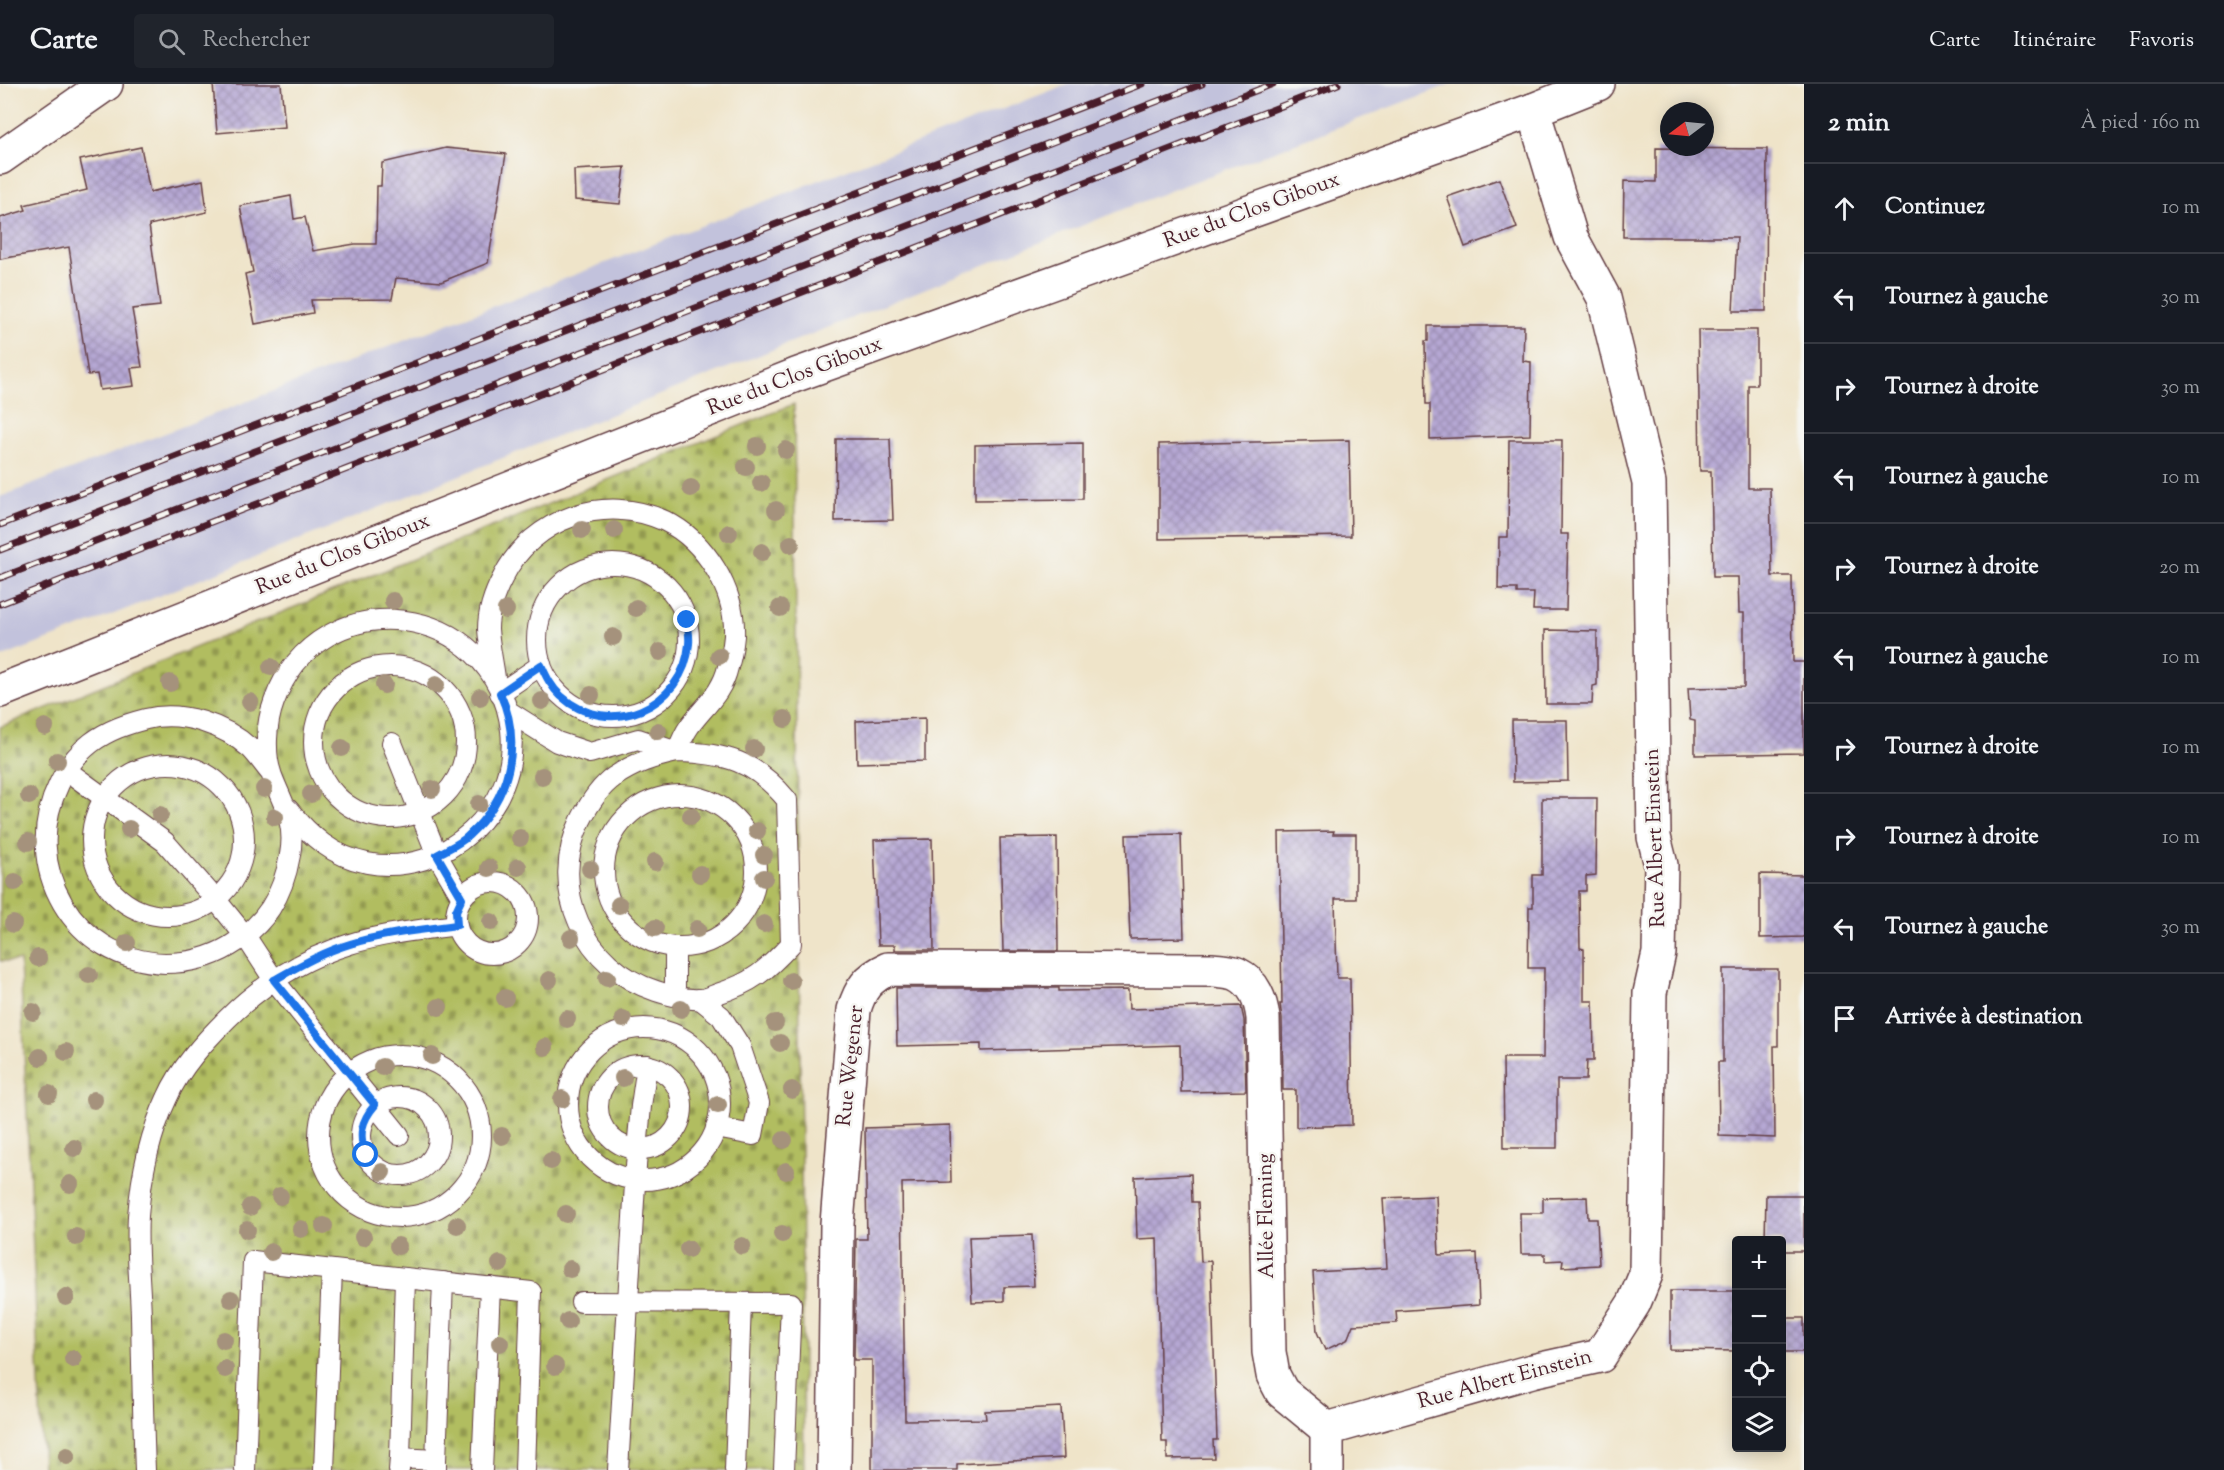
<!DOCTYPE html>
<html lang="fr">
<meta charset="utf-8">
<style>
:root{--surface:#171b24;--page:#20242c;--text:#f1f3f6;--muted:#9ea1a6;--line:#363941}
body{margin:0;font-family:"Sorts Mill Goudy",serif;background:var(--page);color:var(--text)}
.controls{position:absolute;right:18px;bottom:18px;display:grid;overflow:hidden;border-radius:6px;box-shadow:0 3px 15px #0003}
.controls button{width:54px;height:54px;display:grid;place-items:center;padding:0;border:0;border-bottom:2px solid var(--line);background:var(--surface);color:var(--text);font:30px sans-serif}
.compass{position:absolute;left:1660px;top:18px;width:54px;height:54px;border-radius:50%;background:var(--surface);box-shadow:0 3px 15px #0003;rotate:254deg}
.stop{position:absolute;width:18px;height:18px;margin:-14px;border:4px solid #1a73e8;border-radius:50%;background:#fff}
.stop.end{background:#1a73e8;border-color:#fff;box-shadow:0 2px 6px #0008}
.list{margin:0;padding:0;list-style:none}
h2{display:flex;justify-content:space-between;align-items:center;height:78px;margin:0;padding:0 24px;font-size:26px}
h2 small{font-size:20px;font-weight:400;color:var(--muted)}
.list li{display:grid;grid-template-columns:39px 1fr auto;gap:18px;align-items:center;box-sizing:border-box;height:90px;padding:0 24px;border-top:2px solid var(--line)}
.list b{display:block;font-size:22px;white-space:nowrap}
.list em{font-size:20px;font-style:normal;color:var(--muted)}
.icon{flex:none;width:33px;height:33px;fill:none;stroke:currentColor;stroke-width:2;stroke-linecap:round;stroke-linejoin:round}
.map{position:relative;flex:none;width:1804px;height:1386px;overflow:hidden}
header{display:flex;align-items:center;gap:36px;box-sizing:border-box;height:84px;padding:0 30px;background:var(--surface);border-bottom:2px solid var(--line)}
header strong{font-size:28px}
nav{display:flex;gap:33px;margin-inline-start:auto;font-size:21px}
.search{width:420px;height:54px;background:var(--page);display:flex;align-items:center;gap:15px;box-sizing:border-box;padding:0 21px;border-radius:6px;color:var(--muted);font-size:22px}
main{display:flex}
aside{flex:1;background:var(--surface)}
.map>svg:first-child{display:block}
.railway{fill:#c2c2dc}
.cemetery{fill:url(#cemetery-stones);stroke:#7e6e46;stroke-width:1.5}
.building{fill:url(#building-cross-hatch)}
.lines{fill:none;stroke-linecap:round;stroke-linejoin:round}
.service-casing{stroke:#633d43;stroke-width:22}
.minor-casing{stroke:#633d43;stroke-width:36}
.service{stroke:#fff;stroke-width:20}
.minor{stroke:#fff;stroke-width:33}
.rail-casing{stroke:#4a1f2b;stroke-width:7}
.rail{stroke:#f6f6f2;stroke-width:4.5;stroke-dasharray:14;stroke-linecap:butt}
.tree{fill:#a5927b}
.route{stroke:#1a73e8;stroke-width:8}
.labels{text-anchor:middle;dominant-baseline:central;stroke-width:5;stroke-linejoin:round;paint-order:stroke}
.street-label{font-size:21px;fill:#4a1f2b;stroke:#f6f6f2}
</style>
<header>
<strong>Carte</strong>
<div class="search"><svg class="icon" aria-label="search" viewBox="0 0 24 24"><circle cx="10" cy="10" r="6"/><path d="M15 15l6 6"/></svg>Rechercher</div>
<nav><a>Carte</a><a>Itinéraire</a><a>Favoris</a></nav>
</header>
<main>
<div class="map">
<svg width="1804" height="1386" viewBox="0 0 1804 1386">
<defs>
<pattern id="cemetery-stones" width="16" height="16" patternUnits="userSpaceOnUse" patternTransform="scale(1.5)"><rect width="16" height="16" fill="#b1bd60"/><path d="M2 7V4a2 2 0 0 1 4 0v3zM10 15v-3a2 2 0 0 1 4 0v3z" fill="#92994f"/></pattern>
<pattern id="building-cross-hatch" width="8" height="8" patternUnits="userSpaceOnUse" patternTransform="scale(1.5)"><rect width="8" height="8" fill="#b6a8d4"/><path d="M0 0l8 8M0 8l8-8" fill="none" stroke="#9688ac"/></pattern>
</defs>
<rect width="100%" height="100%" fill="#f6f6f2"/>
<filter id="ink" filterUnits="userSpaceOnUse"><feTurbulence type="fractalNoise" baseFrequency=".0167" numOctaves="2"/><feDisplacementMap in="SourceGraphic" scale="12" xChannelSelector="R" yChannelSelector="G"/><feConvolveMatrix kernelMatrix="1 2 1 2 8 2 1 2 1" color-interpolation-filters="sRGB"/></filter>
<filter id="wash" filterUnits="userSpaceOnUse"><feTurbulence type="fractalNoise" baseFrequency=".008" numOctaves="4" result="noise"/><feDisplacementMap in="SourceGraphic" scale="24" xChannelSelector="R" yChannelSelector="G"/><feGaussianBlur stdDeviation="1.35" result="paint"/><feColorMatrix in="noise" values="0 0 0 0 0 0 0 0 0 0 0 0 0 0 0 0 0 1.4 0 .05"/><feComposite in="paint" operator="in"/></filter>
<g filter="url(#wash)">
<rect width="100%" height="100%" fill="#efe4c9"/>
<polygon class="railway" points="1068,0 1451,0 1151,114 89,540 0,574 0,413"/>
<polygon class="cemetery" points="794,320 804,1386 43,1386 20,877 0,877 0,643"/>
<g id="blocks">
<g class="building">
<polygon points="213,0 281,0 285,43 217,49"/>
<polygon points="141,63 150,108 203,96 207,128 149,141 160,222 132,225 142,283 131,284 134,302 100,306 97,290 88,291 69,163 0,175 0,134 26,126 24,121 87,106 80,76"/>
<polygon points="446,64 506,70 488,179 441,198 396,194 392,215 311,216 313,229 255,240 245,190 253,188 240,122 291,112 294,135 305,133 313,167 355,160 376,160 377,102 381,102 382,79"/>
<polygon points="1656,64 1767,65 1766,227 1733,227 1737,153 1623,153 1624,97 1656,98"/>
<polygon points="625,83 620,120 575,116 574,86"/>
<polygon points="1499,95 1517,144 1465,163 1447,113"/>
<polygon points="1428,242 1524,242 1523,277 1531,278 1530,351 1430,355 1430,320 1426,320 1425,257 1428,257"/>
<polygon points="1698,246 1757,246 1757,301 1748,301 1748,404 1770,404 1772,492 1792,492 1793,578 1804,578 1804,669 1695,671 1695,637 1690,636 1688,604 1744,603 1744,529 1739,529 1738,493 1713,493 1711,387 1700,387"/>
<polygon points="836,355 890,355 893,436 835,437"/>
<polygon points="1349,356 1351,452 1159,455 1159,360"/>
<polygon points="1509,356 1562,356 1561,450 1568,450 1566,526 1533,526 1534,509 1517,509 1517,505 1498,505 1499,453 1508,453"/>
<polygon points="1083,359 1083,415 975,416 975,361"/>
<polygon points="1545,546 1597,547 1597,601 1593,602 1592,620 1546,620"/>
<polygon points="925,634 925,677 857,679 856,637"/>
<polygon points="1512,636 1567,636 1568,697 1513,698"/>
<polygon points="1542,714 1597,714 1596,791 1586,792 1586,807 1579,807 1580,864 1584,865 1584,917 1593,917 1594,976 1587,976 1586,996 1557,996 1557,1064 1504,1064 1503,974 1543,974 1544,884 1528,884 1529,823 1533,823 1533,791 1542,791"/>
<polygon points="1334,747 1333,750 1356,750 1356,815 1335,815 1337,894 1350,894 1352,1041 1296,1043 1296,1006 1283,1006 1282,934 1280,920 1282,920 1279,748"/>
<polygon points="1181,750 1184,854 1130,855 1126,751"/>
<polygon points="1057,753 1058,867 1003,867 1000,754"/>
<polygon points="932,755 934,866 895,866 895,861 878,861 874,756"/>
<polygon points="1760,790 1804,791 1804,853 1760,854"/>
<polygon points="1723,885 1778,885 1778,962 1774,962 1775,1054 1719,1052 1718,978 1723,978"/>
<polygon points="896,904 1059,904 1059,907 1128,906 1129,925 1241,922 1244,936 1246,1007 1181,1008 1180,961 981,967 981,960 897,962"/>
<polygon points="950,1041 951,1098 902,1099 905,1336 986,1335 985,1327 1061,1323 1064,1374 957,1380 957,1386 872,1386 872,1276 854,1276 856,1155 867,1155 865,1044"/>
<polygon points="1191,1090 1192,1118 1198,1118 1201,1178 1211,1177 1217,1356 1213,1356 1214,1374 1167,1375 1167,1358 1162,1358 1157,1154 1137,1155 1135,1093"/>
<polygon points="1766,1111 1804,1111 1804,1167 1782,1167 1782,1156 1765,1156"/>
<polygon points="1436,1112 1439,1171 1477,1169 1479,1221 1396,1227 1397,1239 1353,1241 1347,1256 1325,1266 1317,1248 1313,1188 1387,1184 1383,1114"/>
<polygon points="1587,1113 1588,1135 1597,1135 1599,1181 1562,1183 1563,1176 1545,1177 1545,1170 1521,1170 1520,1129 1543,1129 1543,1114"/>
<polygon points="1032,1151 1034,1202 1004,1203 1004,1217 972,1218 969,1153"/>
<polygon points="1670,1207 1737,1207 1737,1267 1670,1266"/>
<rect x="1782" y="1234" width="22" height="34"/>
</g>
</g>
</g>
<g filter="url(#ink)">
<use href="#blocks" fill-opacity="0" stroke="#633d43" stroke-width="1.5"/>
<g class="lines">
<defs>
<g id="service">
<circle cx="613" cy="556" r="76"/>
<circle cx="390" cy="658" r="76"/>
<path d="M495,594C493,578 489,561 488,545C488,527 495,508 503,493C532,434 605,409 665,437C706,457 736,507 734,552C733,562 731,574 728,583C722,610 703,623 689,643C684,650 680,660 677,668L638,655L590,669L557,658L508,627"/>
<polyline points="500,609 541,581"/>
<polyline points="392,659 437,771 462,814"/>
<path d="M677,668C725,669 755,677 787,716L791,860C767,886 752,899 717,910C712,912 706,915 700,915C687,916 668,911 656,907C584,884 547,804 581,736C589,720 600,703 614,693C634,679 654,673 677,668Z"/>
<circle cx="168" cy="756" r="76"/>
<polyline points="66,686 165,758 216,816 246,853 274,896 399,1051"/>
<path d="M270,688C264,681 258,672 251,665C225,641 182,626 146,635C127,640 108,646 91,659C78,669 66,685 59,700C19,782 73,876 165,879C188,879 210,874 230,862C265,841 283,812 290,771C296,737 283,721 272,692C264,671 266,639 274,618C319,494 495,516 511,646C520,724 445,794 367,779C332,772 310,752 288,725"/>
<circle cx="680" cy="787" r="76"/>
<circle cx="492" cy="834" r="36"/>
<polyline points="675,863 675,911"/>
<polyline points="700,915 721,932 740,962 759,1019 753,1051 716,1044"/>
<circle cx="644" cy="1020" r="76"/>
<circle cx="400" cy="1052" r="81"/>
<circle cx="640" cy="1023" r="42"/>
<circle cx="400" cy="1052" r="39"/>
<polyline points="581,1218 791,1219 784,1386"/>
<polyline points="400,1374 405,1194"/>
<polyline points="436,1376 443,1198"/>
<path d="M145,1386C143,1335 142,1283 141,1232C140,1199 136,1165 138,1132C141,1093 150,1050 167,1014C180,984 204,958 227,935C261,901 304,874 350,860C384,849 421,846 457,841"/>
<polyline points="245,1386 253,1177 531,1208 525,1386"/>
<polyline points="324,1386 332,1186"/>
<polyline points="399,1386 400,1374 436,1376 436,1386"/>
<polyline points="482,1386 490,1203"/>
<polyline points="618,1386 637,1066 641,1022 647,981"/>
<polyline points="735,1386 741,1219"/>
</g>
<g id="minor">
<polyline points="0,74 106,0"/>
<polyline points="0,607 796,291 1533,26 1598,0"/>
<path d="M834,1386L837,1140L854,926C860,905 868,894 888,885L1213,886C1220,887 1230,887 1237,890C1254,898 1261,917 1263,934L1269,1268L1273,1291L1282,1308L1327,1345"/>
<polyline points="1327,1386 1327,1345 1532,1287 1600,1272 1634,1219 1646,1190 1650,909 1659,869 1661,781 1654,753 1649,399 1604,214 1571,153 1533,26"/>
</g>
</defs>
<use href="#service" class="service-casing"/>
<use href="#minor" class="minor-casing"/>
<use href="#service" class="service"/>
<use href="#minor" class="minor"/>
<defs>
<g id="rail">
<polyline points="0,441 560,223 1142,0"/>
<polyline points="0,466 1202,0"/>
<polyline points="0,494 1273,0"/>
<polyline points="0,520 1338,0"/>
</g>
</defs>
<use href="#rail" class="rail-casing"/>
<use href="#rail" class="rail"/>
</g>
<g class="tree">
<circle cx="757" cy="362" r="9"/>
<circle cx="786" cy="366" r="9"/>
<circle cx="746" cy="383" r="9"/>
<circle cx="761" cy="399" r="9"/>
<circle cx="691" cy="404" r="9"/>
<circle cx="776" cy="426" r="9"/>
<circle cx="582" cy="446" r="9"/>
<circle cx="614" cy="446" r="9"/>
<circle cx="729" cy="449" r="9"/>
<circle cx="791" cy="460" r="9"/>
<circle cx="762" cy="468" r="9"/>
<circle cx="393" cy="517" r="9"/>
<circle cx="636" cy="524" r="9"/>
<circle cx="780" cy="524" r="9"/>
<circle cx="506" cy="526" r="9"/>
<circle cx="613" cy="553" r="9"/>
<circle cx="660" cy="568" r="9"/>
<circle cx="719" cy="572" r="9"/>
<circle cx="271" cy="583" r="9"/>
<circle cx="170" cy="599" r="9"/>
<circle cx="384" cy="601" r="9"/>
<circle cx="436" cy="601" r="9"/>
<circle cx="591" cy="611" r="9"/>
<circle cx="480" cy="613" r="9"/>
<circle cx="542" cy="617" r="9"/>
<circle cx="250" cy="618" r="9"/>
<circle cx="785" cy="635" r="9"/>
<circle cx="45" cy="643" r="9"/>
<circle cx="658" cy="647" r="9"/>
<circle cx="342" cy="664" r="9"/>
<circle cx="754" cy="665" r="9"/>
<circle cx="57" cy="677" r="9"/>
<circle cx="542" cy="692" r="9"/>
<circle cx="264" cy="705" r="9"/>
<circle cx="432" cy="705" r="9"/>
<circle cx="311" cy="710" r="9"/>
<circle cx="29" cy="712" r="9"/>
<circle cx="479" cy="720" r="9"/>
<circle cx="160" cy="731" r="9"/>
<circle cx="691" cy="732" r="9"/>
<circle cx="275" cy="733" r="9"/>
<circle cx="129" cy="745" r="9"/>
<circle cx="757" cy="747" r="9"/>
<circle cx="520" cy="754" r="9"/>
<circle cx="28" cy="758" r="9"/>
<circle cx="764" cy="771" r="9"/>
<circle cx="655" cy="778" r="9"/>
<circle cx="518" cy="783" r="9"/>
<circle cx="489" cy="784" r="9"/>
<circle cx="590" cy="785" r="9"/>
<circle cx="700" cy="790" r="9"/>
<circle cx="764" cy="794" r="9"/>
<circle cx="15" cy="798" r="9"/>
<circle cx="619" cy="821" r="9"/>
<circle cx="491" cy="838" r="9"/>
<circle cx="13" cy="840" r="9"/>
<circle cx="764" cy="840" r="9"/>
<circle cx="655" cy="844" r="9"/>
<circle cx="697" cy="845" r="9"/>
<circle cx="571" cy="854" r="9"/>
<circle cx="127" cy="859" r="9"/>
<circle cx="38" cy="874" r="9"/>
<circle cx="89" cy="891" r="9"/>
<circle cx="607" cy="894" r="9"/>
<circle cx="549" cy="896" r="9"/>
<circle cx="791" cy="897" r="9"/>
<circle cx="505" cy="914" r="9"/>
<circle cx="439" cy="923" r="9"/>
<circle cx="681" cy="925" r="9"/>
<circle cx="33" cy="928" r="9"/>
<circle cx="567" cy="935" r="9"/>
<circle cx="623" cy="935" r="9"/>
<circle cx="775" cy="939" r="9"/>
<circle cx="780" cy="959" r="9"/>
<circle cx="545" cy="963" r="9"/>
<circle cx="66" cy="968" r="9"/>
<circle cx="432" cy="972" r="9"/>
<circle cx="40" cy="973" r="9"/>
<circle cx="382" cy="983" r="9"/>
<circle cx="623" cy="994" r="9"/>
<circle cx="792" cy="1006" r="9"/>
<circle cx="49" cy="1010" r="9"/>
<circle cx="562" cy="1015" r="9"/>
<circle cx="94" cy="1016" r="9"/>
<circle cx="718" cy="1021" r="9"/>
<circle cx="502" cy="1052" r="9"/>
<circle cx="784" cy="1056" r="9"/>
<circle cx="74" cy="1064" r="9"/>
<circle cx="551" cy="1077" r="9"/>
<circle cx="786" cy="1087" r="9"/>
<circle cx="382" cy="1088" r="9"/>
<circle cx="70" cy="1100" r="9"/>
<circle cx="280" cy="1112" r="9"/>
<circle cx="250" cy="1123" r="9"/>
<circle cx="566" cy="1130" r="9"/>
<circle cx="457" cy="1141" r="9"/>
<circle cx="324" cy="1142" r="9"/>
<circle cx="301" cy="1145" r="9"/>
<circle cx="247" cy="1146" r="9"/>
<circle cx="782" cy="1150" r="9"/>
<circle cx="76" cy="1153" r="9"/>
<circle cx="363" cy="1153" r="9"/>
<circle cx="398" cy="1162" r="9"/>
<circle cx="742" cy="1162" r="9"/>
<circle cx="688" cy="1165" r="9"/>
<circle cx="271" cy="1168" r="9"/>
<circle cx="500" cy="1180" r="9"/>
<circle cx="570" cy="1185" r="9"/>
<circle cx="66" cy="1213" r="9"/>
<circle cx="231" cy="1215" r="9"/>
<circle cx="568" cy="1237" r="9"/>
<circle cx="224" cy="1256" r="9"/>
<circle cx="500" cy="1259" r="9"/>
<circle cx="73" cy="1275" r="9"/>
<circle cx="555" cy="1282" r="9"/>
<circle cx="225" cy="1285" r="9"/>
<circle cx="67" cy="1372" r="9"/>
</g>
</g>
<g class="lines" filter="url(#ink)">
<path class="route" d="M366,1071C358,1052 361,1037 375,1021L274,896C299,882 323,868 350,860C385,849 422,846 457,841L456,827L462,814L437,771C447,765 460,760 468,752C510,714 523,660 500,609L541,581C546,592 551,603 561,612C609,656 684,623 689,560C690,552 688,544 687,536"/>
</g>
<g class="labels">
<g class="street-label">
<text transform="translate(1252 127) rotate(-20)">Rue du Clos Giboux</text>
<text transform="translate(795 293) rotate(-21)">Rue du Clos Giboux</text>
<text transform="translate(343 471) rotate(-22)">Rue du Clos Giboux</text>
<text transform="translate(1656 754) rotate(-92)">Rue Albert Einstein</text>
<text transform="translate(851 982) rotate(-84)">Rue Wegener</text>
<text transform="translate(1267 1132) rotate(-91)">Allée Fleming</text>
<text transform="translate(1505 1296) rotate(-15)">Rue Albert Einstein</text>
</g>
</g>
</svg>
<div class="controls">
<button>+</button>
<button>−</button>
<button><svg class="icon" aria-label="locate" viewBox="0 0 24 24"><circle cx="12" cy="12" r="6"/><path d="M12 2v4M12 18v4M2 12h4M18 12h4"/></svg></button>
<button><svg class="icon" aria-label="layers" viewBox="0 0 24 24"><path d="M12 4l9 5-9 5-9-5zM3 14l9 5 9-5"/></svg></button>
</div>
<svg class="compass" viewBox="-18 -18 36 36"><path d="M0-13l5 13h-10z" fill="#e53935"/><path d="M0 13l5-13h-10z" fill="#9ea1a6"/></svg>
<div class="stop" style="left:366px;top:1071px"></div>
<div class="stop end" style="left:687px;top:536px"></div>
</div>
<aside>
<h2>2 min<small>À pied · 160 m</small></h2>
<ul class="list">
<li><svg class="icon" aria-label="ahead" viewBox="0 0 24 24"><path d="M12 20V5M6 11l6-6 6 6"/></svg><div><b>Continuez</b></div><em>10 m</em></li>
<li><svg class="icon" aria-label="left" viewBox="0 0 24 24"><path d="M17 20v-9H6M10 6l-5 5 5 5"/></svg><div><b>Tournez à gauche</b></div><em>30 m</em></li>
<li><svg class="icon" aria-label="right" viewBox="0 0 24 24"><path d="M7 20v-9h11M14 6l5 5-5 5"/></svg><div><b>Tournez à droite</b></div><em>30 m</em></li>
<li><svg class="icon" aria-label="left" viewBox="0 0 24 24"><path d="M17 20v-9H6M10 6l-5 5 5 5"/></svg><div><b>Tournez à gauche</b></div><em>10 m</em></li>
<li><svg class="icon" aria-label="right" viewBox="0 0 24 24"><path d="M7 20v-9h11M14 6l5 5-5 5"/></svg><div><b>Tournez à droite</b></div><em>20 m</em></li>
<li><svg class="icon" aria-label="left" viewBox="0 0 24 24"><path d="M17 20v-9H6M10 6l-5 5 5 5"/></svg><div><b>Tournez à gauche</b></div><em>10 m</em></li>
<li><svg class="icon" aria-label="right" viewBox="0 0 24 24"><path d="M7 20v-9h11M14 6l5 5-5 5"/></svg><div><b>Tournez à droite</b></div><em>10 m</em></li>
<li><svg class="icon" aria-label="right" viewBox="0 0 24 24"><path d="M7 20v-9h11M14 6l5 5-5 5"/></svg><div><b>Tournez à droite</b></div><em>10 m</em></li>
<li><svg class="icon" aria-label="left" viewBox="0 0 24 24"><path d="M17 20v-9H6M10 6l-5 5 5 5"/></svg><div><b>Tournez à gauche</b></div><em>30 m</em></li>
<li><svg class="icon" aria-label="arrive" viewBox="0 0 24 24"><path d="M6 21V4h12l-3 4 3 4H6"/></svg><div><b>Arrivée à destination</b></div></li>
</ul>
</aside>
</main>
